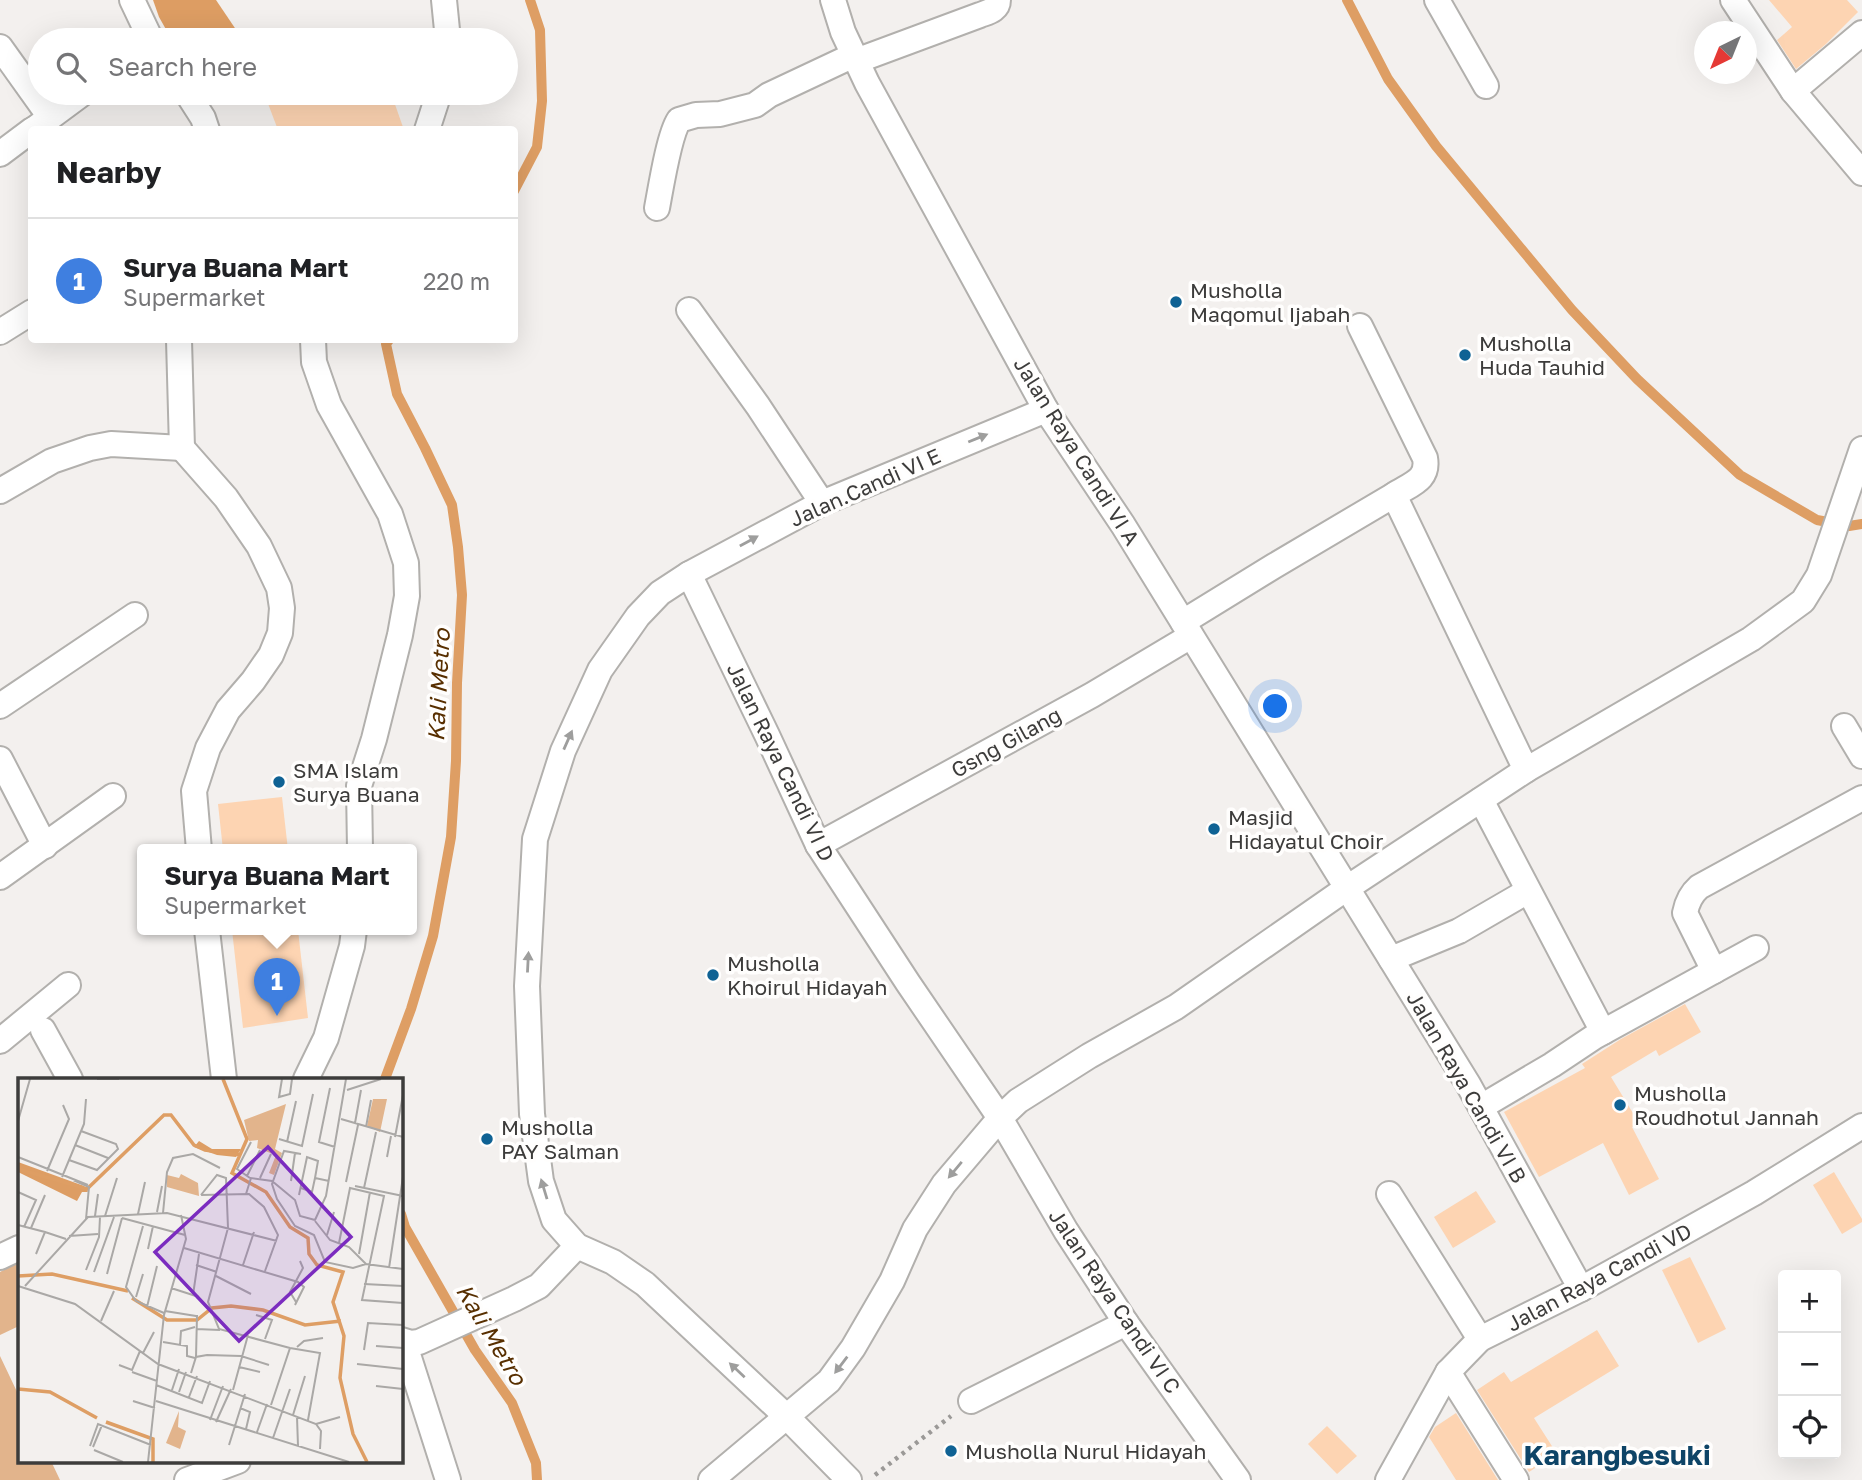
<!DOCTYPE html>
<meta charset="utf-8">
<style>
:root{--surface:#fff;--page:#f2f2f2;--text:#202124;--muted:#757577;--line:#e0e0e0;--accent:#db2777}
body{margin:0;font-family:"Golos Text",sans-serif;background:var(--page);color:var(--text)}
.controls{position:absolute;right:21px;bottom:21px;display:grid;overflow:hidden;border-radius:7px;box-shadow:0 7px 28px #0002}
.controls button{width:63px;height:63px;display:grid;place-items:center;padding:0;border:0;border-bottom:2px solid var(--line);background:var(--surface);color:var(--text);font:35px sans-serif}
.compass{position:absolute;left:1694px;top:21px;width:63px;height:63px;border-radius:50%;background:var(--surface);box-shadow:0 7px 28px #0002;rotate:223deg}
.you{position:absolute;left:1276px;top:707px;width:24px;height:24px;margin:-18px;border:5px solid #fff;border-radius:50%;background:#1a73e8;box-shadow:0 0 0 10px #1a73e833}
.badge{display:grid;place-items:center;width:46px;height:46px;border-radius:50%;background:var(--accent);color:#fff;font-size:23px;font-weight:700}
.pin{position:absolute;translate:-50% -58px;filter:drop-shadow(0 2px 4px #0008)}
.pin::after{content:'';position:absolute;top:37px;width:24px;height:21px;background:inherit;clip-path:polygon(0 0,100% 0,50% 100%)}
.popup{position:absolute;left:137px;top:844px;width:280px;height:91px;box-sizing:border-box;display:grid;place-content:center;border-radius:7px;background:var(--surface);filter:drop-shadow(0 2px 5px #0005);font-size:23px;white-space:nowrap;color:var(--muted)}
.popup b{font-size:26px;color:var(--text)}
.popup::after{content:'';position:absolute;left:50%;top:100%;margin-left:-14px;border:14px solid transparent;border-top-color:var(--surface)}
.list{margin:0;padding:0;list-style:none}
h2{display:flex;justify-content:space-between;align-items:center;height:91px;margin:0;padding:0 28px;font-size:30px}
h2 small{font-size:23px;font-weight:400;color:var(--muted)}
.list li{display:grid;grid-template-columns:46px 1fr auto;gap:21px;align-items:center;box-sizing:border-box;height:126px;padding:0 28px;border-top:2px solid var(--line)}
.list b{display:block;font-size:26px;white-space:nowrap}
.list p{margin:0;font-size:23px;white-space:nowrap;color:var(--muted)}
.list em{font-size:23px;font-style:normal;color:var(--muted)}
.icon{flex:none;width:38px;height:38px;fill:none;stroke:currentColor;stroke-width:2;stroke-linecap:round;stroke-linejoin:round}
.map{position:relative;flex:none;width:1862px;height:1480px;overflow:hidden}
.search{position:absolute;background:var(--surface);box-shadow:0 7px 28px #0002;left:28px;top:28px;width:490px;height:77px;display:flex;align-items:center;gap:18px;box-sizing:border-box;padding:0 24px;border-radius:38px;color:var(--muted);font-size:26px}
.panel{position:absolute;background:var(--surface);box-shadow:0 7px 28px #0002;left:28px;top:126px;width:490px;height:217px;border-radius:7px}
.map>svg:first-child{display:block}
.green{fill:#e2b48c}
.forest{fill:#dd9d63}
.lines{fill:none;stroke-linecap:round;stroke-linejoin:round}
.stream{stroke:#de9e64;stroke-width:10}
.building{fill:#fdd4b2}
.minor-casing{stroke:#b2b0ad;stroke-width:28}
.path{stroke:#9b9997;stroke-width:4.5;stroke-dasharray:3.5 5;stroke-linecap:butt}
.minor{stroke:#fff;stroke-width:24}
.oneway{fill:#9e9e9d}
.poi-dot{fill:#0f6294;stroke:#fffefd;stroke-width:2.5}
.labels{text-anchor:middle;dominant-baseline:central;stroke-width:7;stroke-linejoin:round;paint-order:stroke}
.poi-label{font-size:21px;fill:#3d3c3b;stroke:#fffefd;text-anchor:start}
.street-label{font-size:21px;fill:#3d3c3b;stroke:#fffefd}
.water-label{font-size:23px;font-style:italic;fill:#582f00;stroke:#fffefd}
.district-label{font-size:28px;font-weight:bold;fill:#0e4467;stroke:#fffefd}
.inset-river{fill:none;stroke:#de9e64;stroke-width:3.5}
.inset-road{fill:none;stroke:#aaa8a6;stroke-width:2}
.view{fill:#7b2cbf;fill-opacity:0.15;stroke:#7b2cbf;stroke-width:3.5}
.inset-edge{fill:none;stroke:#3d3c3b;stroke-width:3.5}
</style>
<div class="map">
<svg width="1862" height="1480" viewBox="0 0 1862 1480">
<rect width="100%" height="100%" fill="#f3f0ee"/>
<g class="green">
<polygon points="19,1262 19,1326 0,1335 0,1272"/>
<polygon points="0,1356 19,1396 19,1461 51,1461 60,1480 0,1480"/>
</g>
<polygon class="forest" points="153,0 216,0 243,40 172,40 159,17"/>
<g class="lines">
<g class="stream">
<polyline points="1347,0 1388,79 1436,146 1572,310 1637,379 1740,475 1817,520 1849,526 1862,524"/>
<polyline points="514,191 537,147 542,101 540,30 530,0"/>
<polyline points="385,1079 411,1009 433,936 451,837 456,761 457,683 462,595 458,547 452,505 425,448 397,394 386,344 389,340"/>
<polyline points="401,1214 405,1227 475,1350 512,1403 536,1463 537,1480"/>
</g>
</g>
<g class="building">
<polygon points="1769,0 1847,0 1858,12 1826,44 1796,69 1777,40 1792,27"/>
<polygon points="264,93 391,93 404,130 278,130"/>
<polygon points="282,797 288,850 223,850 218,804"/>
<polygon points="232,930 298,930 308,1018 243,1028"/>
<polygon points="1685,1004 1701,1032 1659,1056 1656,1050 1611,1077 1639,1123 1632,1127 1659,1179 1629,1195 1603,1143 1539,1177 1504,1112 1585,1068 1582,1064 1621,1039"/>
<polygon points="1834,1172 1862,1219 1862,1222 1842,1234 1813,1185"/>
<polygon points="1476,1191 1496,1222 1453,1248 1434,1217"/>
<polygon points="1690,1257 1726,1329 1698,1343 1662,1270"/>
<polygon points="1597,1330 1619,1366 1534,1418 1557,1454 1529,1472 1477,1390 1504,1372 1511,1382"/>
<polygon points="1456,1413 1498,1480 1456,1480 1429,1437 1435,1427"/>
<polygon points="1327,1426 1357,1456 1337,1474 1308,1444"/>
</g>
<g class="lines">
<defs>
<g id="minor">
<polyline points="132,0 151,40"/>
<polyline points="444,0 448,40"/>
<polyline points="833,0 843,32 867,83 1046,410 1123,525 1468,1084 1581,1289"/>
<polyline points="1437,0 1486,86"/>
<polyline points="1733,0 1793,91 1862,173"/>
<polyline points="0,47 50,117"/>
<path d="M856,61L980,15C988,12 998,10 998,0"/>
<polyline points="1793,91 1862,33"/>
<polyline points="187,93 203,118 207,130"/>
<polyline points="33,130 83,93"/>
<polyline points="427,130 439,93"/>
<polyline points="0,154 32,130"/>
<path d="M657,208C661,187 669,135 679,120L696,115L720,114L755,105L769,95L854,55"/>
<polyline points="689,310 758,406 822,503"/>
<path d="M1360,326L1425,458C1429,480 1411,484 1394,495L1526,770"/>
<polyline points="0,332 32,312"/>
<polyline points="179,340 182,448"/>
<polyline points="313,340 314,362 329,405 390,514 406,563 407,596 400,635 374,739 359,786 360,850"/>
<polyline points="182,448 226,498 259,546 279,588 282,608 280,633 271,655 253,681 228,710 208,748 194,791 199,850"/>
<polyline points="0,491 52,461 90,448 111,444 182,448"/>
<polyline points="689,574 767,735 818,845 908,983 1000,1118 1066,1231 1126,1323 1238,1480"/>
<polyline points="1183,622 1274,566 1394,495"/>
<polyline points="0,706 135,615"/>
<polyline points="1844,726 1862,756"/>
<polyline points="0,759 45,846"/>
<polyline points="1481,800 1603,1032"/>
<polyline points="818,845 1092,695 1191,636"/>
<polyline points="0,877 113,796"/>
<polyline points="207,930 224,1079"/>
<polyline points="1391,959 1459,931 1528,891"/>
<polyline points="1714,971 1756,948"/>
<polyline points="43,1030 70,1079"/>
<polyline points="0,1041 68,985"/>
<polyline points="306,1079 326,1038 352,946 354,930"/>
<path d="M1481,1107L1552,1065L1594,1037L1714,971L1685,913C1687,902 1691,894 1699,887L1862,798"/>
<polyline points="1389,1194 1480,1339"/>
<polyline points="0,1257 19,1248"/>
<polyline points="401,1340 411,1343 419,1342 514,1299 539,1286 577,1246"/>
<polyline points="404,1342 448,1480"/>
<polyline points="1448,1372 1516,1480"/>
<polyline points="971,1401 1126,1323"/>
<polyline points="187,1480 238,1461"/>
<polyline points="711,1480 829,1381 853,1348 892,1281 915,1229 944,1184 1000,1118 1018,1101 1089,1056 1176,1007 1347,888 1526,770 1751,639 1803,601 1819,575 1862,449"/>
<polyline points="849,1480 787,1417 645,1284 613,1262 577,1246 554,1220 541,1181 532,1114 527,986 535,839 563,751 600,670 638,616 660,593 689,574 822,503 1046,410"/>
<polyline points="1388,1480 1448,1372 1480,1339 1581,1289 1668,1241 1754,1193 1862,1126"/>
</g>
</defs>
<use href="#minor" class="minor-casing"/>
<polyline class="path" points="875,1475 951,1416"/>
<use href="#minor" class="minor"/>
</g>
<defs><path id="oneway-solid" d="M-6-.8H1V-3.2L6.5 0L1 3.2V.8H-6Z" transform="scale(1.75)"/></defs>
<g class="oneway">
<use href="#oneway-solid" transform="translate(978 438) rotate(-22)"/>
<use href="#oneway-solid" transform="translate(749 541) rotate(-29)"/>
<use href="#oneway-solid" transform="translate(568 740) rotate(-66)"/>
<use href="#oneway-solid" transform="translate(528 962) rotate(-87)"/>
<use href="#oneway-solid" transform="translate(955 1170) rotate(130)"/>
<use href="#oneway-solid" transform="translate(544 1189) rotate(-107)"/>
<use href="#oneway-solid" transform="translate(841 1365) rotate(127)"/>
<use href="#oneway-solid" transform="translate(737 1370) rotate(-137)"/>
</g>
<g class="poi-dot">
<circle cx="1176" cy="302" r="7"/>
<circle cx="1465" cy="355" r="7"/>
<circle cx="279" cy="782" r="7"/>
<circle cx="1214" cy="829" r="7"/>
<circle cx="713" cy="975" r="7"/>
<circle cx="1620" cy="1105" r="7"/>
<circle cx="487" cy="1139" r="7"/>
<circle cx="951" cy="1451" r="7"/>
</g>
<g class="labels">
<g class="poi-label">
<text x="1190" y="290">Musholla<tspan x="1190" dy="24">Maqomul Ijabah</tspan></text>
<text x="1479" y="343">Musholla<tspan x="1479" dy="24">Huda Tauhid</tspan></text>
<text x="293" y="770">SMA Islam<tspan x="293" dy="24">Surya Buana</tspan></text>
<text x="1228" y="817">Masjid<tspan x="1228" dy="24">Hidayatul Choir</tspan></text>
<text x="727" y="963">Musholla<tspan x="727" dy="24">Khoirul Hidayah</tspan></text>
<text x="1634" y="1093">Musholla<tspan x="1634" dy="24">Roudhotul Jannah</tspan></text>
<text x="501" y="1127">Musholla<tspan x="501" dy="24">PAY Salman</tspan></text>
<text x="965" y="1451">Musholla Nurul Hidayah</text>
</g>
<g class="street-label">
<text transform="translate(1077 451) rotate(58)">Jalan Raya Candi VI A</text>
<text transform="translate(865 487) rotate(-24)">Jalan.Candi VI E</text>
<text transform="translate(1006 742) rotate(-29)">Gsng Gilang</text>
<text transform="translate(781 762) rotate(64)">Jalan Raya Candi VI D</text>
<text transform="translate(1467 1087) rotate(60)">Jalan Raya Candi VI B</text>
<text transform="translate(1599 1277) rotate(-28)">Jalan Raya Candi VD</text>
<text transform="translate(1115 1301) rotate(56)">Jalan Raya Candi VI C</text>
</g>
<g class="water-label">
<text transform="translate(438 685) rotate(-87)">Kali Metro</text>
<text transform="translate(492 1334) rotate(59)">Kali Metro</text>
</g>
<g class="district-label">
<text x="1617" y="1454">Karangbesuki</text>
</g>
</g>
<g transform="translate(18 1078)">
<rect width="385" height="385" fill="#f3f0ee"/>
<path d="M355,21H369L362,54L349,48ZM268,26L257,71L264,75L256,97L251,95L258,77L239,70L240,62L231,63L226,42ZM163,96L180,105L181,118L149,109V97L161,100ZM161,333L160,349L168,353L162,371L148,365Z" fill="#e2b48c"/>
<path d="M181,63L194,71H223L218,79L199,77L176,69ZM0,84L66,108L70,114H64L59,123L0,94Z" fill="#dd9d63"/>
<path class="inset-river" d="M205,1L229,61L214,95L248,114L272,149L290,160L291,176L299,187L325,194L315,224L326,258L322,300L335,356L349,384M0,91L69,111L146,37H153L176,67L187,72L223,77M0,198L34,196L110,213M114,220L149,242H179L194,230L213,228L245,232L287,247L323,243M0,311L32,314L79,340M88,344L135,361V384"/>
<path class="inset-road" d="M79,1H101M264,1L261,19L272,16L274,1M312,10L301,64L317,69M329,12L363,1M323,41L385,59M0,43L12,1M337,45L343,12M348,49L353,22M377,59L385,17M261,61L284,68L295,16M269,64L278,23M57,67L90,80M283,76L266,73L254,106L259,121L277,148L296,157L307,184L335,190L348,186M0,79L70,107M369,79L373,58M51,82L79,92L100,71L98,66L63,53M29,93L51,41L45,27M229,98L242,72M44,99L66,46L68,21M232,100L219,91L233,64M242,100L253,76M55,102L71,109L68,141M273,103L277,75M328,104L340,47M337,108L385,118M283,110L294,114L297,100M346,110L358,54M0,114L18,122L6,149M228,116L233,100L254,103L277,122L282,138L297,142M183,117L199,97L208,100L210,150L190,224L201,251L272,270M183,117L231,116L246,129L260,157L247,193M281,117L289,79L300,83L297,100L311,103M139,134L144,108M145,135L149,94L155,80L175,76L202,90M120,136L127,104M77,138L80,116M87,138L99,100M104,140L167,157M297,142L308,118L328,1M297,143L312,162L331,169L348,186L385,191M0,147L27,154L18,176M125,148L108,209L118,223L146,235M13,150L27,117M27,154L48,161M309,157L316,134M51,158L80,156M321,165L332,110L366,118L344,222L385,225M166,170L280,204L286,209L277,227M130,171L135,148M341,176L352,114M178,187L199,194M225,187L236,154M371,190L385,99M68,192L81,159L82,139M76,194L96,139M89,196L104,140M198,198L233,216M278,203L272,214L278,224M278,203L285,190L282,183M346,206L385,208M0,208L57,226L140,286L298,346L303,353L302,371M7,208L70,139L149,135L259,163M153,210L181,219M175,217L181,176M118,219L125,196M129,229L139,188M147,233L178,238M238,237L254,242L247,261M83,243L96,213M178,251L202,252M145,264L169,268V278L177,280M162,267L163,253L177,249M358,268L385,270M279,269L286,263L305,260M272,270L302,275L290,342M346,272L350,245L385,247M125,275L136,254M178,279L179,237M339,286L385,291M101,287L114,292L122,273M221,289L242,294M114,294L139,303M173,295L178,279L189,277L223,278L251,287M138,307L184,325L192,303M358,308L385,311M154,312L161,291M215,312L230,257M161,314L168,294M171,319L179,298M115,323L137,330M138,323L331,384M253,327L272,270M222,330L232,334L228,351M275,337L287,298M279,339L280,368M192,342L205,308M198,344L213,311M298,346L322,339M239,354L249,326M255,360L272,311M211,367L227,316M72,368L80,346L133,367M75,369L84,347M76,372L105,384M130,384L146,237L168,161L163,137"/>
<path class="view" d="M250,69L333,159L221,263L137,174Z"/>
<rect width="385" height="385" class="inset-edge"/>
</g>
</svg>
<div class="controls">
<button>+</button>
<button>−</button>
<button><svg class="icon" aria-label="locate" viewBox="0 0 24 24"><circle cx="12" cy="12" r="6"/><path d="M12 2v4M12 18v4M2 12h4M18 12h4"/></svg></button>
</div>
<svg class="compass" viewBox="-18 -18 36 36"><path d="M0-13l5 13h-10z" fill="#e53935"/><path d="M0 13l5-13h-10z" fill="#757577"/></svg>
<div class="you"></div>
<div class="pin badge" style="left:277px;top:1016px;background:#3f7fe0">1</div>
<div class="popup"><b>Surya Buana Mart</b>Supermarket</div>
<div class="search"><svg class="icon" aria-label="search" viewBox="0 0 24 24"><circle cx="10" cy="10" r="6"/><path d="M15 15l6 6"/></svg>Search here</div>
<section class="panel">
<h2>Nearby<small></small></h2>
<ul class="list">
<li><span class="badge" style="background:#3f7fe0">1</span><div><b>Surya Buana Mart</b><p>Supermarket</p></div><em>220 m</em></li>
</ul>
</section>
</div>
